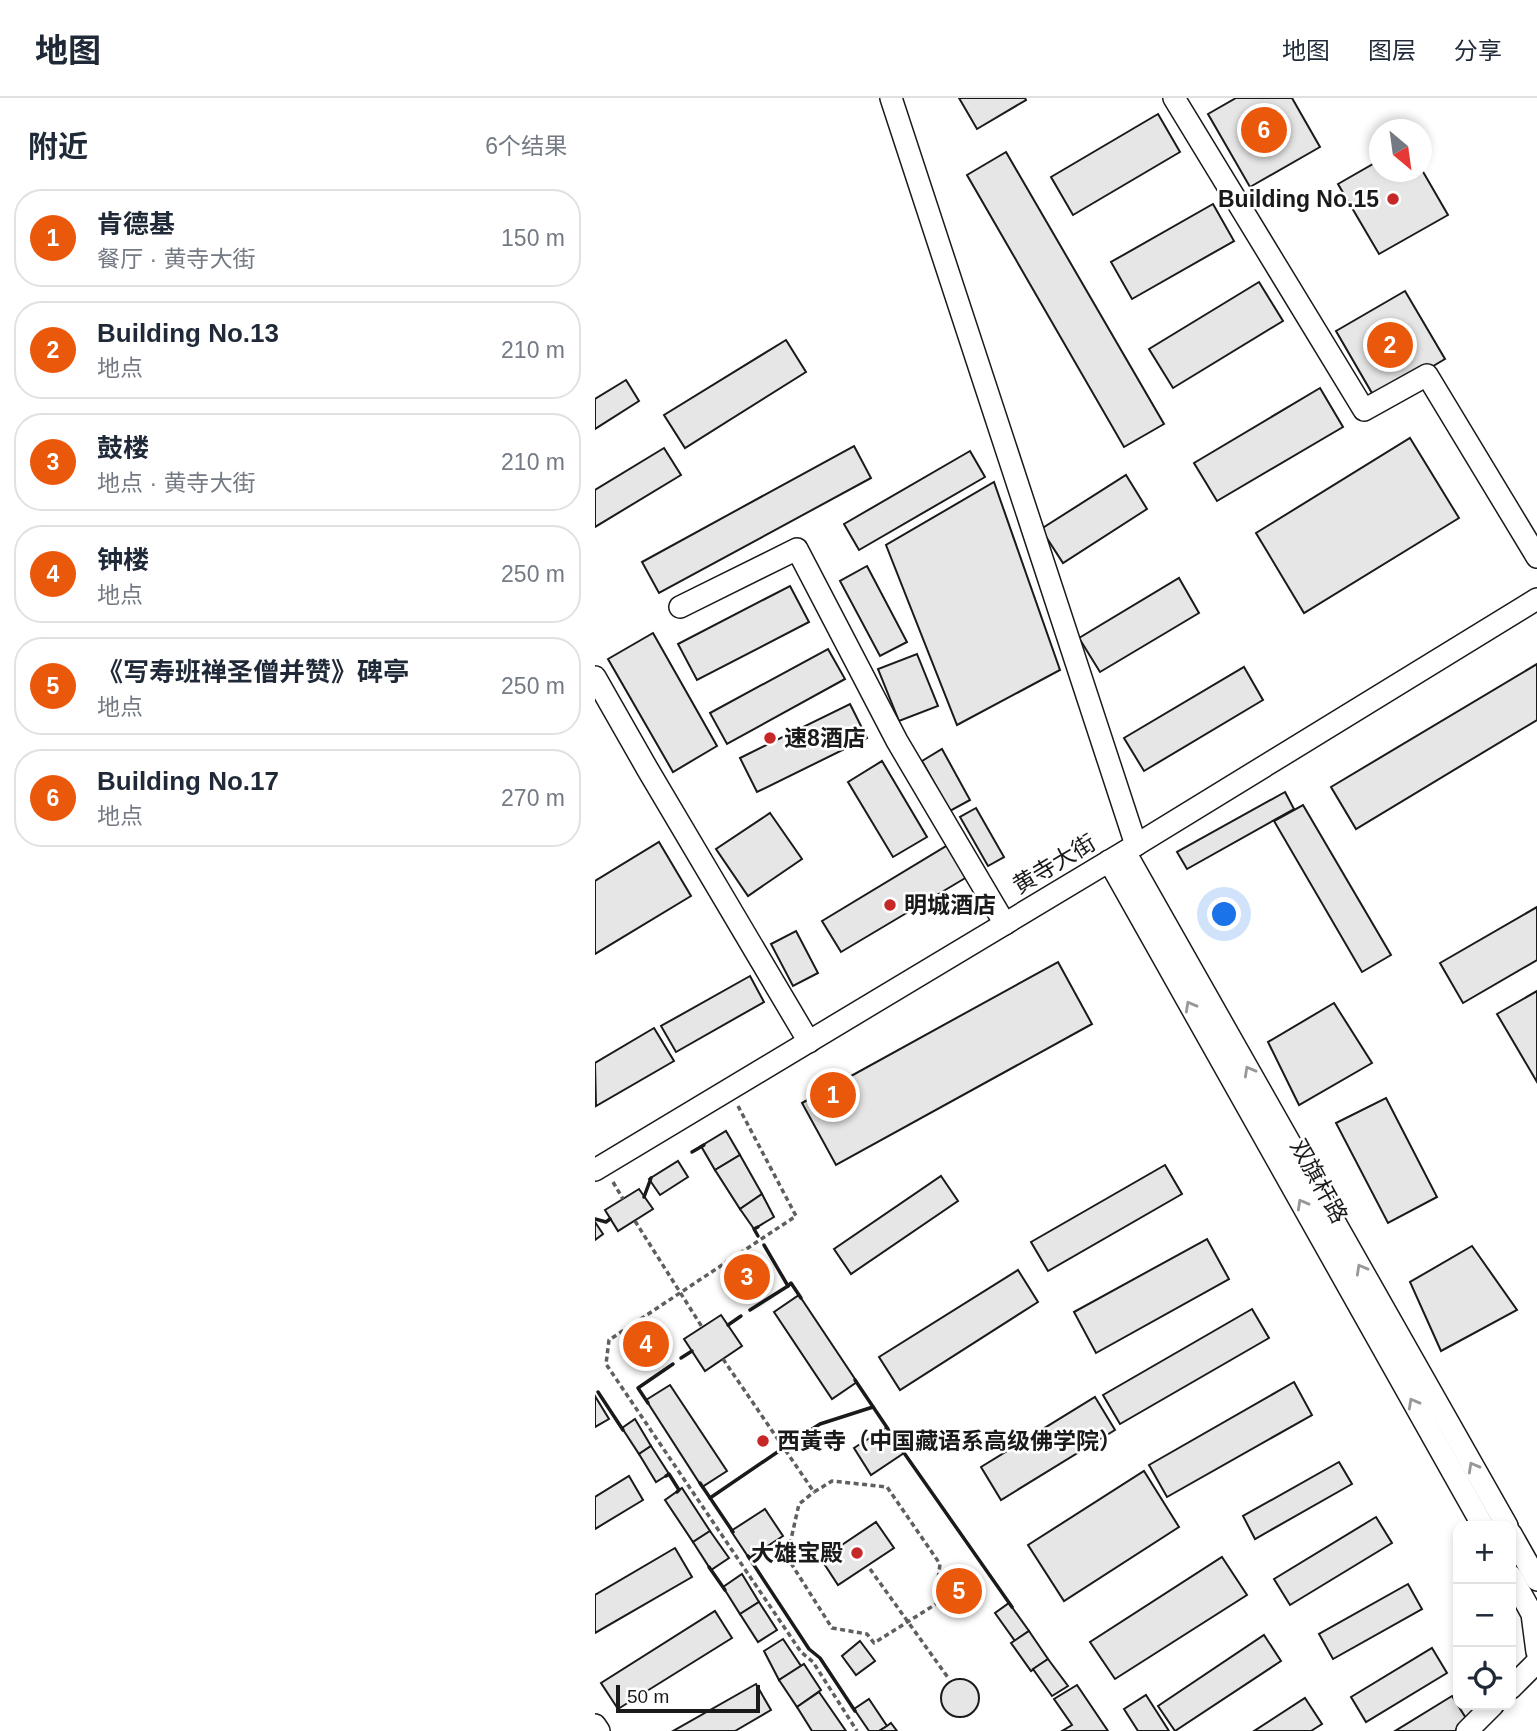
<!DOCTYPE html>
<html lang="zh">
<meta charset="utf-8">
<style>
:root{--surface:#fff;--page:#f6f6f7;--text:#1f2937;--muted:#747a83;--line:#e0e1e3;--accent:#ea580c}
body{margin:0;font-family:Arial,"Noto Sans SC",sans-serif;background:var(--page);color:var(--text)}
.controls{position:absolute;right:21px;bottom:21px;display:grid;overflow:hidden;border-radius:14px;box-shadow:0 4px 10px #0003}
.controls button{width:63px;height:63px;display:grid;place-items:center;padding:0;border:0;border-bottom:2px solid var(--line);background:var(--surface);color:var(--text);font:35px sans-serif}
.compass{position:absolute;left:774px;top:21px;width:63px;height:63px;border-radius:50%;background:var(--surface);box-shadow:0 4px 10px #0003;rotate:151deg}
.scale{position:absolute;left:21px;bottom:18px;width:144px;box-sizing:border-box;padding-left:7px;border:4px solid #1a1a1a;border-top:0;font-size:19px;line-height:24px;white-space:nowrap;color:#1a1a1a;-webkit-text-stroke:5px #fff;paint-order:stroke}
.you{position:absolute;left:630px;top:817px;width:24px;height:24px;margin:-18px;border:5px solid #fff;border-radius:50%;background:#1a73e8;box-shadow:0 0 0 10px #1a73e833}
.badge{display:grid;place-items:center;width:46px;height:46px;border-radius:50%;background:var(--accent);color:#fff;font-size:23px;font-weight:700}
.pin{position:absolute;translate:-50% -50%;border:4px solid #fff;box-shadow:0 2px 7px #0006}
.list{margin:0;padding:0;list-style:none}
h2{display:flex;justify-content:space-between;align-items:center;height:91px;margin:0;padding:0 28px;font-size:30px}
h2 small{font-size:23px;font-weight:400;color:var(--muted)}
.list li{display:grid;grid-template-columns:46px 1fr auto;gap:21px;align-items:center;box-sizing:border-box;height:98px;margin:0 14px 14px;padding:0 14px;border:2px solid var(--line);border-radius:28px}
.list b{display:block;font-size:26px;white-space:nowrap}
.list p{margin:0;font-size:23px;white-space:nowrap;color:var(--muted)}
.list em{font-size:23px;font-style:normal;color:var(--muted)}
.icon{flex:none;width:38px;height:38px;fill:none;stroke:currentColor;stroke-width:2;stroke-linecap:round;stroke-linejoin:round}
.map{position:relative;flex:none;width:942px;height:1633px;overflow:hidden}
header{display:flex;align-items:center;gap:42px;box-sizing:border-box;height:98px;padding:0 35px;background:var(--surface);border-bottom:2px solid var(--line)}
header strong{font-size:33px}
nav{display:flex;gap:38px;margin-inline-start:auto;font-size:24px}
main{display:flex}
aside{flex:1;background:var(--surface)}
.map>svg:first-child{display:block}
.building{fill:#e6e6e6;stroke:#1a1a1a;stroke-width:2}
.lines{fill:none;stroke-linecap:round;stroke-linejoin:round}
.minor-casing{stroke:#1a1a1a;stroke-width:24}
.path{stroke:#5f5f5f;stroke-width:3.5;stroke-dasharray:5 3.5;stroke-linecap:butt}
.minor{stroke:#fff;stroke-width:21}
.wall{stroke:#1a1a1a;stroke-width:3.5}
.oneway{stroke:#989898}
.poi-dot{fill:#c62828;stroke:#fff;stroke-width:2.5}
.labels{text-anchor:middle;dominant-baseline:central;stroke-width:5;stroke-linejoin:round;paint-order:stroke}
.poi-label{font-size:23px;font-weight:bold;fill:#1a1a1a;stroke:#fff;text-anchor:start}
.street-label{font-size:23px;fill:#1a1a1a;stroke:#fff}
</style>
<header>
<strong>地图</strong>
<nav><a>地图</a><a>图层</a><a>分享</a></nav>
</header>
<main>
<aside>
<h2>附近<small>6个结果</small></h2>
<ul class="list">
<li><span class="badge">1</span><div><b>肯德基</b><p>餐厅 · 黄寺大街</p></div><em>150 m</em></li>
<li><span class="badge">2</span><div><b>Building No.13</b><p>地点</p></div><em>210 m</em></li>
<li><span class="badge">3</span><div><b>鼓楼</b><p>地点 · 黄寺大街</p></div><em>210 m</em></li>
<li><span class="badge">4</span><div><b>钟楼</b><p>地点</p></div><em>250 m</em></li>
<li><span class="badge">5</span><div><b>《写寿班禅圣僧并赞》碑亭</b><p>地点</p></div><em>250 m</em></li>
<li><span class="badge">6</span><div><b>Building No.17</b><p>地点</p></div><em>270 m</em></li>
</ul>
</aside>
<div class="map">
<svg width="942" height="1633" viewBox="0 0 942 1633">
<rect width="100%" height="100%" fill="#fff"/>
<g class="building">
<polygon points="364,0 430,0 431,2 382,31"/>
<polygon points="641,0 697,0 725,49 655,89 613,16"/>
<polygon points="563,16 585,54 478,117 456,79"/>
<polygon points="411,54 569,326 529,349 372,77"/>
<polygon points="785,62 785,74 827,72 853,117 784,156 743,86"/>
<polygon points="618,106 639,143 537,201 516,164"/>
<polygon points="664,184 688,223 578,290 554,251"/>
<polygon points="810,193 850,261 781,302 741,233"/>
<polygon points="191,242 211,274 90,350 69,317"/>
<polygon points="31,282 44,303 0,331 0,301"/>
<polygon points="725,290 748,329 622,403 599,365"/>
<polygon points="815,340 864,420 709,515 661,435"/>
<polygon points="259,348 276,380 64,495 47,464"/>
<polygon points="69,350 86,377 0,429 0,392"/>
<polygon points="375,353 390,379 264,452 249,426"/>
<polygon points="531,377 552,411 468,465 446,431"/>
<polygon points="399,384 465,572 362,627 291,447"/>
<polygon points="272,468 312,544 285,558 245,483"/>
<polygon points="584,480 604,515 505,574 484,540"/>
<polygon points="195,488 214,524 102,582 83,546"/>
<polygon points="58,535 122,648 78,674 13,561"/>
<polygon points="233,551 250,581 132,646 115,615"/>
<polygon points="322,556 343,608 304,623 283,571"/>
<polygon points="942,566 942,622 761,731 736,689"/>
<polygon points="649,569 668,602 549,673 529,640"/>
<polygon points="255,606 272,640 162,694 145,660"/>
<polygon points="347,651 375,702 355,713 327,663"/>
<polygon points="287,663 332,739 298,759 253,684"/>
<polygon points="690,694 699,711 592,771 582,754"/>
<polygon points="708,707 796,857 767,874 679,723"/>
<polygon points="381,710 409,759 393,768 365,719"/>
<polygon points="175,715 207,761 153,798 121,751"/>
<polygon points="64,744 96,798 0,856 0,783"/>
<polygon points="353,747 372,779 246,854 227,823"/>
<polygon points="942,809 942,862 868,905 845,865"/>
<polygon points="201,833 223,875 198,888 176,846"/>
<polygon points="463,864 497,926 241,1067 207,1005"/>
<polygon points="155,878 169,904 81,954 66,928"/>
<polygon points="942,893 942,984 902,916"/>
<polygon points="739,905 777,965 704,1007 673,944"/>
<polygon points="59,930 79,963 1,1008 0,965"/>
<polygon points="791,1000 842,1099 793,1125 741,1025"/>
<polygon points="131,1033 145,1057 120,1072 106,1048"/>
<polygon points="145,1057 167,1096 145,1111 120,1072"/>
<polygon points="83,1063 93,1079 65,1097 54,1081"/>
<polygon points="570,1067 587,1096 453,1173 436,1144"/>
<polygon points="346,1078 363,1103 256,1176 239,1151"/>
<polygon points="44,1091 58,1111 23,1133 10,1112"/>
<polygon points="167,1096 179,1119 159,1131 145,1111"/>
<polygon points="0,1124 8,1136 0,1142"/>
<polygon points="612,1141 634,1181 501,1255 479,1214"/>
<polygon points="877,1148 922,1212 846,1253 815,1184"/>
<polygon points="156,1162 169,1184 148,1197 134,1175"/>
<polygon points="423,1172 443,1204 305,1292 284,1259"/>
<polygon points="204,1197 262,1284 237,1301 179,1214"/>
<polygon points="657,1211 674,1240 525,1326 508,1297"/>
<polygon points="126,1217 147,1248 110,1273 89,1241"/>
<polygon points="55,1229 68,1250 47,1263 34,1242"/>
<polygon points="699,1284 717,1317 572,1399 554,1367"/>
<polygon points="75,1287 132,1373 107,1389 51,1302"/>
<polygon points="0,1298 14,1321 0,1329"/>
<polygon points="500,1299 520,1332 406,1402 386,1369"/>
<polygon points="40,1321 56,1348 44,1356 27,1330"/>
<polygon points="292,1329 309,1355 276,1377 259,1350"/>
<polygon points="56,1348 74,1376 61,1384 44,1356"/>
<polygon points="744,1364 757,1386 660,1441 648,1418"/>
<polygon points="549,1373 584,1429 469,1503 433,1447"/>
<polygon points="34,1378 48,1402 0,1431 0,1399"/>
<polygon points="87,1390 115,1433 98,1444 70,1402"/>
<polygon points="170,1411 188,1438 154,1460 136,1433"/>
<polygon points="781,1419 797,1445 695,1507 679,1481"/>
<polygon points="281,1424 299,1450 243,1487 226,1461"/>
<polygon points="115,1433 134,1460 116,1472 98,1444"/>
<polygon points="80,1450 97,1479 0,1535 0,1497"/>
<polygon points="627,1459 652,1497 520,1581 495,1544"/>
<polygon points="147,1476 164,1504 145,1516 128,1489"/>
<polygon points="366,1476 381,1496 362,1510 347,1490"/>
<polygon points="813,1486 827,1511 738,1561 724,1536"/>
<polygon points="164,1504 182,1532 163,1544 145,1516"/>
<polygon points="414,1505 434,1533 420,1543 400,1515"/>
<polygon points="120,1513 137,1540 23,1611 6,1585"/>
<polygon points="434,1533 453,1561 436,1573 416,1545"/>
<polygon points="669,1537 686,1563 580,1633 563,1608"/>
<polygon points="188,1541 206,1568 184,1582 169,1553"/>
<polygon points="265,1543 280,1563 261,1577 247,1558"/>
<polygon points="837,1550 852,1575 771,1624 756,1599"/>
<polygon points="453,1561 473,1588 457,1598 438,1571"/>
<polygon points="209,1566 226,1592 202,1609 184,1582"/>
<circle cx="365" cy="1600" r="19"/>
<polygon points="161,1586 176,1612 140,1633 78,1633"/>
<polygon points="482,1587 513,1633 467,1633 477,1627 459,1601"/>
<polygon points="224,1594 251,1633 217,1633 202,1609"/>
<polygon points="551,1597 574,1633 543,1633 529,1611"/>
<polygon points="857,1598 874,1625 860,1633 800,1633"/>
<polygon points="710,1600 727,1626 716,1633 659,1633"/>
<polygon points="274,1601 292,1628 284,1633 274,1633 259,1611"/>
<polygon points="296,1625 302,1633 284,1633 292,1628"/>
</g>
<g class="lines">
<defs>
<g id="minor">
<polyline points="296,0 541,747"/>
<polyline points="579,0 769,312 832,277 942,459"/>
<polyline points="85,509 202,451 302,643 410,826"/>
<polyline points="0,579 53,672 214,944"/>
<polyline points="530,754 912,1428"/>
<polyline points="514,763 888,1428"/>
<polyline points="0,1072 541,747 942,501"/>
<polyline points="916,1436 942,1482"/>
<polyline points="916,1478 937,1516 942,1554"/>
<polyline points="916,1590 942,1564"/>
<polyline points="0,1627 4,1633"/>
<polyline points="872,1633 898,1607"/>
</g>
</defs>
<use href="#minor" class="minor-casing"/>
<g class="path">
<polyline points="143,1008 201,1118 14,1242 11,1266 206,1554 218,1564 262,1633"/>
<polyline points="18,1084 28,1101"/>
<polyline points="40,1123 107,1229"/>
<polyline points="128,1261 219,1394 237,1383 292,1389 345,1466 342,1489 349,1501 279,1545 272,1536 237,1530 192,1459 204,1406 219,1394"/>
<polyline points="275,1471 354,1581"/>
</g>
<use href="#minor" class="minor"/>
<g class="wall">
<polyline points="97,1054 109,1047"/>
<polyline points="49,1099 56,1080"/>
<polyline points="0,1121 11,1124 15,1121"/>
<polyline points="163,1138 159,1131 163,1129"/>
<polyline points="193,1188 196,1185 206,1200"/>
<polyline points="155,1212 193,1188 169,1147"/>
<polyline points="133,1227 146,1218"/>
<polyline points="86,1260 97,1253"/>
<polyline points="260,1282 293,1331"/>
<polyline points="3,1294 28,1332"/>
<polyline points="53,1305 43,1290 78,1266"/>
<polyline points="200,1342 225,1326 278,1309"/>
<polyline points="307,1352 417,1509"/>
<polyline points="71,1378 74,1376 84,1392 82,1394"/>
<polyline points="105,1385 138,1434"/>
<polyline points="115,1400 184,1353"/>
<polyline points="153,1458 214,1551 225,1560 260,1613"/>
<polyline points="114,1469 130,1492"/>
</g>
</g>
<defs><path id="oneway-chevron" d="M-2-3.5L2.5 0L-2 3.5" fill="none" stroke-width="1.6" stroke-linecap="round" stroke-linejoin="round" transform="scale(1.75)"/></defs>
<g class="oneway">
<use href="#oneway-chevron" transform="translate(595 908) rotate(-119)"/>
<use href="#oneway-chevron" transform="translate(654 973) rotate(-119)"/>
<use href="#oneway-chevron" transform="translate(707 1106) rotate(-119)"/>
<use href="#oneway-chevron" transform="translate(766 1171) rotate(-119)"/>
<use href="#oneway-chevron" transform="translate(818 1305) rotate(-119)"/>
<use href="#oneway-chevron" transform="translate(878 1369) rotate(-119)"/>
</g>
<g class="poi-dot">
<circle cx="798" cy="101" r="7"/>
<circle cx="175" cy="640" r="7"/>
<circle cx="295" cy="807" r="7"/>
<circle cx="168" cy="1343" r="7"/>
<circle cx="262" cy="1455" r="7"/>
</g>
<g class="labels">
<g class="poi-label">
<text x="784" y="101" text-anchor="end">Building No.15</text>
<text x="189" y="640">速8酒店</text>
<text x="309" y="807">明城酒店</text>
<text x="182" y="1343">西黃寺（中国藏语系高级佛学院）</text>
<text x="248" y="1455" text-anchor="end">大雄宝殿</text>
</g>
<g class="street-label">
<text transform="translate(459 766) rotate(-31)">黄寺大街</text>
<text transform="translate(724 1083) rotate(61)">双旗杆路</text>
</g>
</g>
</svg>
<div class="controls">
<button>+</button>
<button>−</button>
<button><svg class="icon" aria-label="locate" viewBox="0 0 24 24"><circle cx="12" cy="12" r="6"/><path d="M12 2v4M12 18v4M2 12h4M18 12h4"/></svg></button>
</div>
<svg class="compass" viewBox="-18 -18 36 36"><path d="M0-13l5 13h-10z" fill="#e53935"/><path d="M0 13l5-13h-10z" fill="#747a83"/></svg>
<div class="scale">50 m</div>
<div class="you"></div>
<div class="pin badge" style="left:238px;top:997px">1</div>
<div class="pin badge" style="left:795px;top:247px">2</div>
<div class="pin badge" style="left:152px;top:1179px">3</div>
<div class="pin badge" style="left:51px;top:1246px">4</div>
<div class="pin badge" style="left:364px;top:1493px">5</div>
<div class="pin badge" style="left:669px;top:32px">6</div>
</div>
</main>
